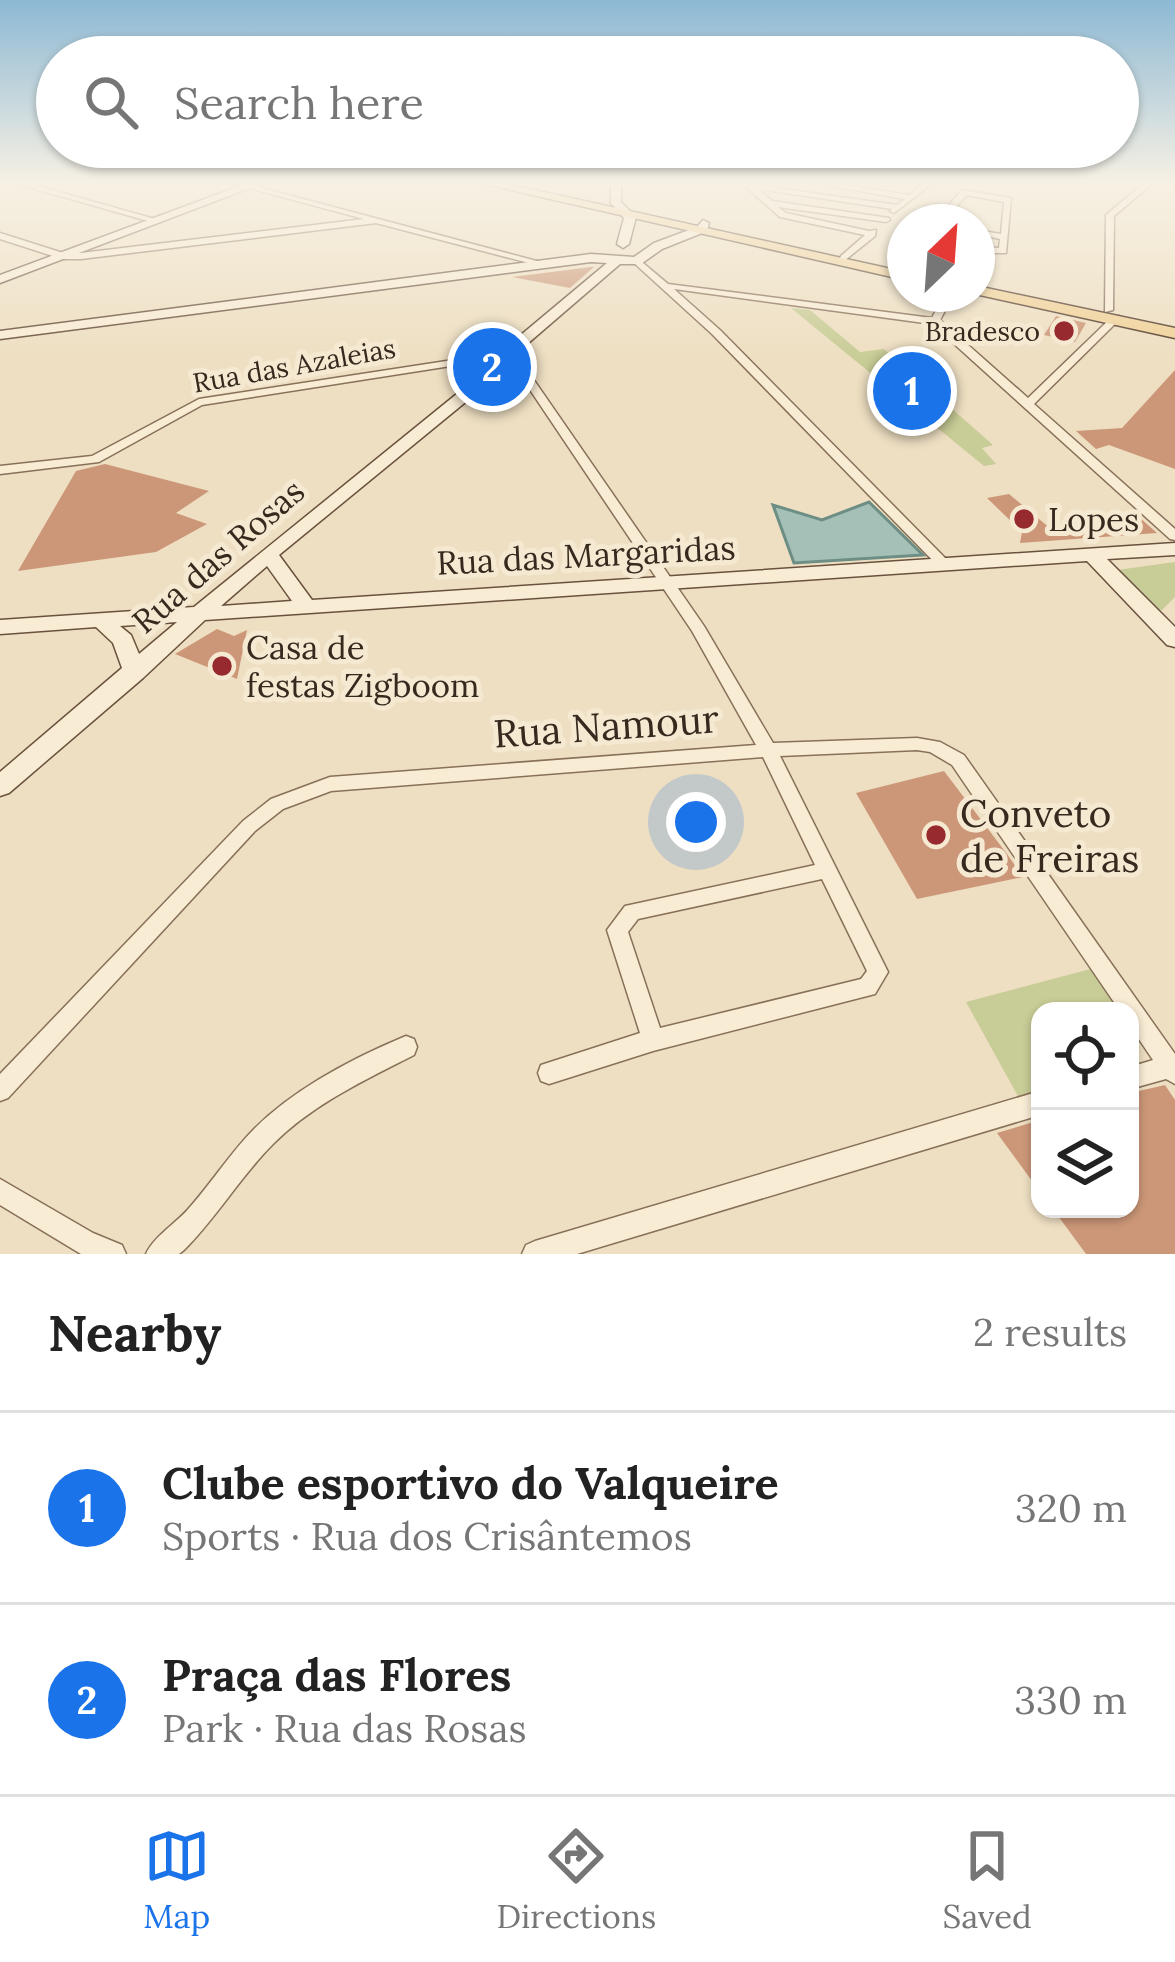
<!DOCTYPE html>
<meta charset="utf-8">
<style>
:root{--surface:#fff;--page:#f6f6f6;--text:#222;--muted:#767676;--line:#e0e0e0;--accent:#1a73e8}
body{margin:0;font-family:Lora,serif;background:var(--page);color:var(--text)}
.controls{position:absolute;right:36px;bottom:36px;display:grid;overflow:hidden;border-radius:24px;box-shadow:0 3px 9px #0004}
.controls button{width:108px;height:108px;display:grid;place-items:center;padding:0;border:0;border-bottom:3px solid var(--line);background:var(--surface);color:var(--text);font:60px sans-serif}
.compass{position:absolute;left:887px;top:204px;width:108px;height:108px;border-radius:50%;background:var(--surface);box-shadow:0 3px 9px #0004;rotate:25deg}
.you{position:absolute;left:696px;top:822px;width:42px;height:42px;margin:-30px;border:9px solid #fff;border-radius:50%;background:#1a73e8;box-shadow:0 0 0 18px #1a73e833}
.badge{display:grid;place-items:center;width:78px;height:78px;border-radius:50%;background:var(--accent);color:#fff;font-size:39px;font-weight:700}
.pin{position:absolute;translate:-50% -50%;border:6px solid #fff;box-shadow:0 3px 12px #0006}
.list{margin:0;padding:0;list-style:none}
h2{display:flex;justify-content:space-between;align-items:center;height:156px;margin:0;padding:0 48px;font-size:51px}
h2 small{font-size:39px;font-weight:400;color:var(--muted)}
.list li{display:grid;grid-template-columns:78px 1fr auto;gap:36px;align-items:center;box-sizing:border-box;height:192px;padding:0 48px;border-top:3px solid var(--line)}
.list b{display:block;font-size:45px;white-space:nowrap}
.list p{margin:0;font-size:39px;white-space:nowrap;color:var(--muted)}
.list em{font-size:39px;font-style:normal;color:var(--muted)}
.icon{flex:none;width:66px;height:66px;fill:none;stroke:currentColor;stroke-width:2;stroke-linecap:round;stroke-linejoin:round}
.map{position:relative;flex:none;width:1175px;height:1254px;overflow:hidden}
.search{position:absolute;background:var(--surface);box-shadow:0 3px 9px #0004;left:36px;right:36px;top:36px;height:132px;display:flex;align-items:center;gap:30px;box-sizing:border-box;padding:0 42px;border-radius:66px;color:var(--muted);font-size:45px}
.sheet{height:540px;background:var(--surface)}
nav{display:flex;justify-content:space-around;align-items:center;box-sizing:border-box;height:168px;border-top:3px solid var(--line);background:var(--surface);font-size:33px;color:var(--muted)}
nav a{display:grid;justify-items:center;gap:6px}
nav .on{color:var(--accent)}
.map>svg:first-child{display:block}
.green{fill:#c8cc96}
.water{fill:#a5c0b7;stroke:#6c8e84;stroke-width:3}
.building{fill:#cc9778}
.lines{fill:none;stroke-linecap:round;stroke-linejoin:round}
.street-casing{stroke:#887059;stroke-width:3}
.secondary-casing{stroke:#69513d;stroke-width:3}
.primary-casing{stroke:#553e2e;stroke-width:3}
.street{fill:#f9ecd5;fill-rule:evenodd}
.secondary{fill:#f9ecd5;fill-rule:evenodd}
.primary{fill:#f1d29a;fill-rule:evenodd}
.poi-dot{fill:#962a2f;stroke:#f5e9d2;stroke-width:4.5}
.labels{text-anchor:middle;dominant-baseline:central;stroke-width:10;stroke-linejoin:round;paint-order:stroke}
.far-poi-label{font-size:27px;fill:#37291e;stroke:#f5e9d2;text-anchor:end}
.far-street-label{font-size:27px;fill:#37291e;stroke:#f5e9d2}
.poi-label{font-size:33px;fill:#37291e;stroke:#f5e9d2;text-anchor:start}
.street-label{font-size:33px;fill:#37291e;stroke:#f5e9d2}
.near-street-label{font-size:39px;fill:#37291e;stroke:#f5e9d2}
.near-poi-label{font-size:39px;fill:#37291e;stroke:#f5e9d2;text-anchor:start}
</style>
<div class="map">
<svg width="1175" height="1254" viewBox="0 0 1175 1254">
<rect width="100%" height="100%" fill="#eedfc2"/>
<g class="green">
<polygon points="791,308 810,310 860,352 884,349 993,445 982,448 996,464 984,466"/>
<polygon points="1175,562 1175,597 1162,610 1153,609 1117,570"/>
<polygon points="1098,967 1126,1011 1040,1011 1040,1094 1020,1100 966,1002"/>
</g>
<polygon class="water" points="869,502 923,555 794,563 773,505 822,520"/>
<g class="building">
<polygon points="594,267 570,288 512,277 591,267"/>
<polygon points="1056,316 1086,323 1075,342 1044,335"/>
<polygon points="1175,370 1175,469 1109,445 1096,449 1076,431 1122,428"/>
<polygon points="105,464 209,491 176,513 207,524 156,552 18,571 76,471"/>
<polygon points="1009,494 1051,529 1139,517 1157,533 1020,543 1022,532 987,498"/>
<polygon points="217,629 234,636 247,630 237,679 175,654"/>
<polygon points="944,771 1007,854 1023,877 917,899 856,793"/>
<polygon points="1165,1085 1175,1100 1175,1254 1086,1254 1053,1209 1130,1209 1130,1093"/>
<polygon points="1040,1120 1040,1192 997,1133"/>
</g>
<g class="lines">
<defs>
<g id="street">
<polygon points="14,183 27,183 162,221 155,223"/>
<polygon points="230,183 243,183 548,264 544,267 376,223 81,259 62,259 0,239 0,233 63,253 81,253 364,219"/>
<polygon points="814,183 833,183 909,195 924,183 933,183 894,213 890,211 892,209 758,189 772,201 889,218 890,220 886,222 778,207 786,213 869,231 876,230 875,236 844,261 840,258 841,256 865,235 780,217 747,188 747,184 897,205 905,199"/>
<polygon points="1113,183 1122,183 1118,185"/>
<polygon points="1144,183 1153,183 1114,216 1113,310 1105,312 1106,215"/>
<polygon points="962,190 1011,198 1006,253 977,253 977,247 999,248 1000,239 977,234 977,230 1001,234 1004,202 967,195 942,222 934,222"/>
<polygon points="902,231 905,232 905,238 898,234"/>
<polygon points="637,258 668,284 932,318 944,294 954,294 940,320 1028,398 1113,316 1119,316 1119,320 1034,404 1175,529 1175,540 1170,539 932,324 674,289 720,330 952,565 950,568 940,568 712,334 634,263 633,261"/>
<polygon points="466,358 470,359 470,363 202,405 99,462 0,474 0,466 92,456 199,399"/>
<path d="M523,369L527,370L704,626L773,743L917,738L940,742L964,755L1175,1054V1084L1166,1079L1130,1089V1067L1153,1060L1130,1026V1011H1120L952,765L930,752L917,750L780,756L888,972L875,994L653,1051L549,1084L541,1081L538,1073L541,1065L640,1033L607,930L625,906L815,865L763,757L331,791L283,809L255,831L8,1098L0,1101V1074L243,821L271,799L330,777L756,745L692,631L518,372ZM822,879L867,971L861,979L660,1028L628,932L638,919Z"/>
<path d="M406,1036L414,1039L417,1047L414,1055C365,1080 313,1104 273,1144C240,1177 217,1217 184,1250L179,1254H146C153,1237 178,1222 190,1207C213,1181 231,1152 255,1128C296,1088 353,1058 406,1036Z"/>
<polygon points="1040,1091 1040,1115 577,1254 522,1254 526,1245 535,1241"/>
<polygon points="0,1179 93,1233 122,1245 126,1254 81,1254 0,1205"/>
</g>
<g id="secondary">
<polygon points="248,183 263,183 0,283 0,275"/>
<polygon points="611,183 621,183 621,202 636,217 629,244 623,248 617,244 624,218 611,203"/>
<path d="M703,220L709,223L707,231L662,249L641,264H620L519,351L533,367L531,370L512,383L490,382L279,555L312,600L1175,543V555L1107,559L1175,627V647L1167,645L1087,561L205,620L143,678L9,793L0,796V772L122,668L113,643L96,627L0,634V620L194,607L474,380L459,375L461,358L484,349L503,350L607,263L591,262L0,339V331L591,254L634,257L654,243L697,227ZM486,357L512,359L517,366L504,375L474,371V363ZM267,566L292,601L221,606ZM177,622L139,654L131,635L120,626Z"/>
</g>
<g id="primary">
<polygon points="480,183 503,183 905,272 905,280"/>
<polygon points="977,286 1175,328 1175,338 975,294"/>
</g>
</defs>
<use href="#street" class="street-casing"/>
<use href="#secondary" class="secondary-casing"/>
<use href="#primary" class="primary-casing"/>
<use href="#street" class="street"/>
<use href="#secondary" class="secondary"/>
<use href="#primary" class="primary"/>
</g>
<linearGradient id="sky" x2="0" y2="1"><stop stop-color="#8db9d4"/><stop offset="0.51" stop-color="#f7f1e4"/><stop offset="1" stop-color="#f7f1e4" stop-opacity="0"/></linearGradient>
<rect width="1175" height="359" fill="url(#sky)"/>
<g class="poi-dot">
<circle cx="1064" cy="331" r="12"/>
<circle cx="1024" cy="519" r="12"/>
<circle cx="222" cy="666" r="12"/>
<circle cx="936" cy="835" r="12"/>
</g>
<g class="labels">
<g class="far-poi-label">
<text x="1040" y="331">Bradesco</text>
</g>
<g class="far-street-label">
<text transform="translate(294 365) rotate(-10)">Rua das Azaleias</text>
</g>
<g class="poi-label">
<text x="1048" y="519">Lopes</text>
<text x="246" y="647">Casa de<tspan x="246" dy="38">festas Zigboom</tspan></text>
</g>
<g class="street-label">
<text transform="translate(586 555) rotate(-3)">Rua das Margaridas</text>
<text transform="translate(218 556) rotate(-41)">Rua das Rosas</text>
</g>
<g class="near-street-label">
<text transform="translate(606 726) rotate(-4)">Rua Namour</text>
</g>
<g class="near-poi-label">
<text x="960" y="813">Conveto<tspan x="960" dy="45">de Freiras</tspan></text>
</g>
</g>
</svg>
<div class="controls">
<button><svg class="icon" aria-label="locate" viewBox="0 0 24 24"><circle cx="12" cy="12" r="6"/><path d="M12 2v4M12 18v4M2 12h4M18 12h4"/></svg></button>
<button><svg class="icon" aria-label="layers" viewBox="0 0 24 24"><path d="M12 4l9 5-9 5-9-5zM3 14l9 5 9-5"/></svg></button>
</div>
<svg class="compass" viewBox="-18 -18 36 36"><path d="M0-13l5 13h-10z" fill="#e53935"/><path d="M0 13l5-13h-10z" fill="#767676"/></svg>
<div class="you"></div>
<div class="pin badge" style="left:912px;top:391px">1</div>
<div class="pin badge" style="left:492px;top:367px">2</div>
<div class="search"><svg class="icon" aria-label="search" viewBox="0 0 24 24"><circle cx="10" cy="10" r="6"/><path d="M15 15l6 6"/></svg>Search here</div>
</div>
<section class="sheet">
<h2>Nearby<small>2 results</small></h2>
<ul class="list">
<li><span class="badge">1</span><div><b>Clube esportivo do Valqueire</b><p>Sports · Rua dos Crisântemos</p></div><em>320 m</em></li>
<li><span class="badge">2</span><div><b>Praça das Flores</b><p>Park · Rua das Rosas</p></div><em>330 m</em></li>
</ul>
</section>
<nav>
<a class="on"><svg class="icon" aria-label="map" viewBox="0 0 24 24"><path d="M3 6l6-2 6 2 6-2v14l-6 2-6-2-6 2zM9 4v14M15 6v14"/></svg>Map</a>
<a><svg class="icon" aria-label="directions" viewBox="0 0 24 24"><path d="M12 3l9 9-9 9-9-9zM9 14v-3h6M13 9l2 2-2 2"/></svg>Directions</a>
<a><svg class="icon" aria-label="saved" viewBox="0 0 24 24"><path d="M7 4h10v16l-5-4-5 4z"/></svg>Saved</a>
</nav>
